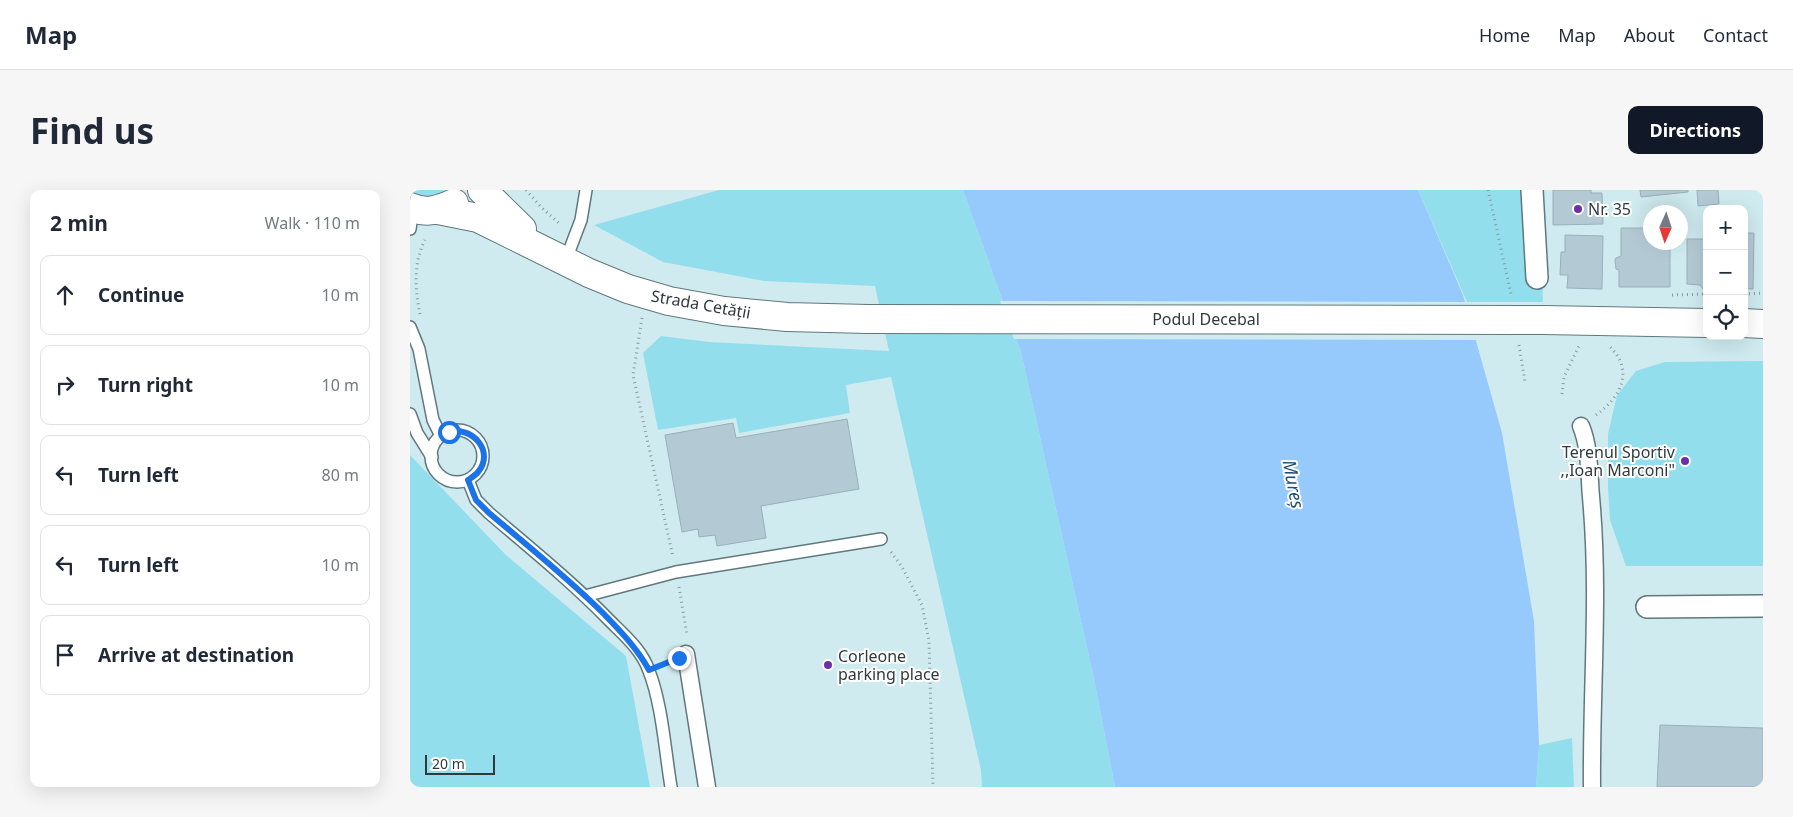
<!DOCTYPE html>
<meta charset="utf-8">
<style>
:root{--surface:#fff;--page:#f6f6f7;--text:#1f2937;--muted:#747a83;--line:#e0e1e3;--accent:#111827}
body{margin:0;font-family:"Noto Sans",sans-serif;background:var(--page);color:var(--text)}
.controls{position:absolute;right:15px;top:15px;display:grid;overflow:hidden;border-radius:10px;box-shadow:0 5px 20px #0002}
.controls button{width:45px;height:45px;display:grid;place-items:center;padding:0;border:0;border-bottom:1px solid var(--line);background:var(--surface);color:var(--text);font:25px sans-serif}
.compass{position:absolute;left:1233px;top:15px;width:45px;height:45px;border-radius:50%;background:var(--surface);box-shadow:0 5px 20px #0002;rotate:183deg}
.scale{position:absolute;left:15px;bottom:12px;width:70px;box-sizing:border-box;padding-left:5px;border:2px solid #303a3c;border-top:0;font-size:14px;line-height:18px;white-space:nowrap;color:#303a3c;-webkit-text-stroke:4px #fff;paint-order:stroke}
.stop{position:absolute;width:15px;height:15px;margin:-11px;border:4px solid #1a73e8;border-radius:50%;background:#fff}
.stop.end{background:#1a73e8;border-color:#fff;box-shadow:0 1px 5px #0008}
.list{margin:0;padding:0;list-style:none}
h2{display:flex;justify-content:space-between;align-items:center;height:65px;margin:0;padding:0 20px;font-size:21px}
h2 small{font-size:16px;font-weight:400;color:var(--muted)}
.list li{display:grid;grid-template-columns:32px 1fr auto;gap:15px;align-items:center;box-sizing:border-box;height:80px;margin:0 10px 10px;padding:0 10px;border:1px solid var(--line);border-radius:10px}
.list b{display:block;font-size:19px;white-space:nowrap}
.list em{font-size:16px;font-style:normal;color:var(--muted)}
.icon{flex:none;width:28px;height:28px;fill:none;stroke:currentColor;stroke-width:2;stroke-linecap:round;stroke-linejoin:round}
.map{position:relative;flex:none;width:1353px;height:597px;overflow:hidden;border-radius:10px}
header{display:flex;align-items:center;gap:30px;box-sizing:border-box;height:70px;padding:0 25px;background:var(--surface);border-bottom:1px solid var(--line)}
header strong{font-size:24px}
nav{display:flex;gap:28px;margin-inline-start:auto;font-size:18px}
.intro{display:flex;align-items:center;justify-content:space-between;box-sizing:border-box;height:120px;padding:0 30px}
h1{margin:0;font-size:35px}
.button{padding:12px 22px;border-radius:10px;background:var(--accent);color:#fff;font-size:18px;font-weight:700}
main{display:flex;gap:30px;padding:0 30px}
aside{flex:1;background:var(--surface);border-radius:10px;box-shadow:0 5px 20px #0002}
.map>svg:first-child{display:block}
.green{fill:#93deed}
.water{fill:#96cafc}
.pier{fill:#cfebf0}
.building{fill:#b3cad5;stroke:#99afba}
.lines{fill:none;stroke-linecap:round;stroke-linejoin:round}
.service-casing{stroke:#60787d;stroke-width:14}
.pedestrian-casing{stroke:#60787d;stroke-width:19}
.minor-casing{stroke:#60787d;stroke-width:24}
.secondary-casing{stroke:#60787d;stroke-width:30}
.path{stroke:#879b9e;stroke-width:3;stroke-dasharray:1 4;stroke-linecap:butt}
.service{stroke:#fff;stroke-width:11}
.pedestrian{stroke:#fff;stroke-width:16}
.minor{stroke:#fff;stroke-width:21}
.secondary{stroke:#fff;stroke-width:28}
.secondary-bridge-casing{stroke:#60787d;stroke-width:30;stroke-linecap:butt}
.secondary-bridge{stroke:#fff;stroke-width:28}
.route{stroke:#1a73e8;stroke-width:6}
.poi-dot{fill:#6e30a6;stroke:#fff;stroke-width:2}
.labels{text-anchor:middle;dominant-baseline:central;stroke-width:4;stroke-linejoin:round;paint-order:stroke}
.poi-label{font-size:16px;fill:#303a3c;stroke:#fff;text-anchor:start}
.street-label{font-size:16px;fill:#303a3c;stroke:#fff}
.water-label{font-size:18px;font-style:italic;fill:#1f4e76;stroke:#fff}
</style>
<header>
<strong>Map</strong>
<nav><a>Home</a><a>Map</a><a>About</a><a>Contact</a></nav>
</header>
<div class="intro"><h1>Find us</h1><a class="button">Directions</a></div>
<main>
<aside>
<h2>2 min<small>Walk · 110 m</small></h2>
<ul class="list">
<li><svg class="icon" aria-label="ahead" viewBox="0 0 24 24"><path d="M12 20V5M6 11l6-6 6 6"/></svg><div><b>Continue</b></div><em>10 m</em></li>
<li><svg class="icon" aria-label="right" viewBox="0 0 24 24"><path d="M7 20v-9h11M14 6l5 5-5 5"/></svg><div><b>Turn right</b></div><em>10 m</em></li>
<li><svg class="icon" aria-label="left" viewBox="0 0 24 24"><path d="M17 20v-9H6M10 6l-5 5 5 5"/></svg><div><b>Turn left</b></div><em>80 m</em></li>
<li><svg class="icon" aria-label="left" viewBox="0 0 24 24"><path d="M17 20v-9H6M10 6l-5 5 5 5"/></svg><div><b>Turn left</b></div><em>10 m</em></li>
<li><svg class="icon" aria-label="arrive" viewBox="0 0 24 24"><path d="M6 21V4h12l-3 4 3 4H6"/></svg><div><b>Arrive at destination</b></div></li>
</ul>
</aside>
<div class="map">
<svg width="1353" height="597" viewBox="0 0 1353 597">
<rect width="100%" height="100%" fill="#cfebf0"/>
<g class="green">
<path d="M0,0H36C24,8 11,8 0,0Z"/>
<polygon points="309,0 553,0 611,162 684,489 705,597 572,597 571,580 481,187 436,195 440,223 329,243 326,228 248,240 233,163 251,146 299,152 479,161 465,96 354,91 253,72 184,35"/>
<polygon points="1008,0 1129,0 1133,112 1057,112"/>
<polygon points="1353,171 1353,376 1216,376 1200,330 1198,298 1198,244 1207,205 1226,181 1255,172"/>
<polygon points="0,265 96,365 216,466 240,597 0,597"/>
<polygon points="1162,548 1164,597 1126,597 1129,555"/>
</g>
<polygon class="water" points="553,0 1008,0 1053,105 1092,243 1124,431 1129,555 1126,597 705,597 684,489 611,162"/>
<polygon class="pier" points="590,111 1058,112 1068,150 604,149"/>
<g class="building">
<polygon points="1143,0 1181,0 1181,3 1192,3 1193,34 1143,35"/>
<polygon points="1230,0 1278,0 1278,2 1231,7"/>
<polygon points="1287,0 1308,0 1309,14 1288,16"/>
<polygon points="1211,38 1238,38 1237,49 1240,49 1240,52 1260,52 1260,97 1209,97 1209,80 1206,79 1205,70 1206,68 1211,66"/>
<polygon points="1334,43 1344,43 1343,99 1334,99"/>
<polygon points="1155,45 1193,46 1192,99 1157,98 1158,85 1150,85 1151,62 1155,62"/>
<polygon points="1277,49 1297,49 1297,99 1293,99 1290,95 1277,94"/>
<polygon points="437,229 449,299 351,316 356,348 307,356 305,345 289,347 288,339 272,342 255,245 323,233 326,248"/>
<polygon points="1250,535 1353,538 1353,597 1247,597"/>
</g>
<g class="lines">
<defs>
<g id="service">
<polyline points="0,39 3,19"/>
<polyline points="155,72 171,30 176,0"/>
<polyline points="0,137 9,159 23,230 31,246"/>
<polyline points="0,224 7,243 22,267"/>
<circle cx="47" cy="266" r="26"/>
<path d="M58,290L66,310L79,323C120,358 162,392 199,430C214,445 232,460 239,481C252,514 255,561 261,597"/>
<polyline points="175,406 266,382 471,349"/>
</g>
<g id="pedestrian">
<path d="M1171,236C1180,258 1179,284 1181,307C1190,404 1181,500 1182,597"/>
<polyline points="276,464 297,597"/>
</g>
<g id="minor">
<polyline points="1122,0 1127,88"/>
<polyline points="1237,417 1353,416"/>
</g>
<g id="secondary">
<polyline points="72,0 112,39"/>
<path d="M0,17C16,24 29,20 44,13"/>
<polyline points="28,20 68,28 179,83 218,99 259,111 314,121 377,127 458,129"/>
<polyline points="1133,130 1297,133"/>
<polyline points="1334,133 1353,134"/>
</g>
</defs>
<use href="#service" class="service-casing"/>
<use href="#pedestrian" class="pedestrian-casing"/>
<use href="#minor" class="minor-casing"/>
<use href="#secondary" class="secondary-casing"/>
<g class="path">
<polyline points="116,0 132,18 151,35"/>
<polyline points="1078,0 1101,104"/>
<polyline points="1334,104 1353,103"/>
<polyline points="1262,105 1297,104"/>
<path d="M10,124C5,100 3,73 15,50"/>
<polyline points="232,128 223,185 263,367"/>
<polyline points="1109,155 1115,192"/>
<polyline points="1152,204 1154,187 1169,156"/>
<path d="M1186,225C1211,207 1225,180 1199,156"/>
<polyline points="481,362 492,377 512,415 519,451 523,597"/>
<polyline points="269,397 277,445"/>
</g>
<use href="#service" class="service"/>
<use href="#pedestrian" class="pedestrian"/>
<use href="#minor" class="minor"/>
<use href="#secondary" class="secondary"/>
<defs>
<polyline id="secondary-bridge" points="458,129 1133,130"/>
</defs>
<use href="#secondary-bridge" class="secondary-bridge-casing"/>
<use href="#secondary-bridge" class="secondary-bridge"/>
</g>
<g class="lines">
<path class="route" d="M39,242C63,236 85,262 68,282C66,285 61,288 58,290L66,310L79,323C118,356 158,388 194,424C211,442 227,458 239,480L269,468"/>
</g>
<g class="poi-dot">
<circle cx="1168" cy="19" r="5"/>
<circle cx="1275" cy="271" r="5"/>
<circle cx="418" cy="475" r="5"/>
</g>
<g class="labels">
<g class="poi-label">
<text x="1178" y="19">Nr. 35</text>
<text x="1265" y="262" text-anchor="end">Terenul Sportiv<tspan x="1265" dy="18">,,Ioan Marconi"</tspan></text>
<text x="428" y="466">Corleone<tspan x="428" dy="18">parking place</tspan></text>
</g>
<g class="street-label">
<text transform="translate(291 114) rotate(10)">Strada Cetății</text>
<text x="796" y="129">Podul Decebal</text>
</g>
<g class="water-label">
<text transform="translate(884 294) rotate(79)">Mureș</text>
</g>
</g>
</svg>
<div class="controls">
<button>+</button>
<button>−</button>
<button><svg class="icon" aria-label="locate" viewBox="0 0 24 24"><circle cx="12" cy="12" r="6"/><path d="M12 2v4M12 18v4M2 12h4M18 12h4"/></svg></button>
</div>
<svg class="compass" viewBox="-18 -18 36 36"><path d="M0-13l5 13h-10z" fill="#e53935"/><path d="M0 13l5-13h-10z" fill="#747a83"/></svg>
<div class="scale">20 m</div>
<div class="stop" style="left:39px;top:242px"></div>
<div class="stop end" style="left:269px;top:468px"></div>
</div>
</main>
